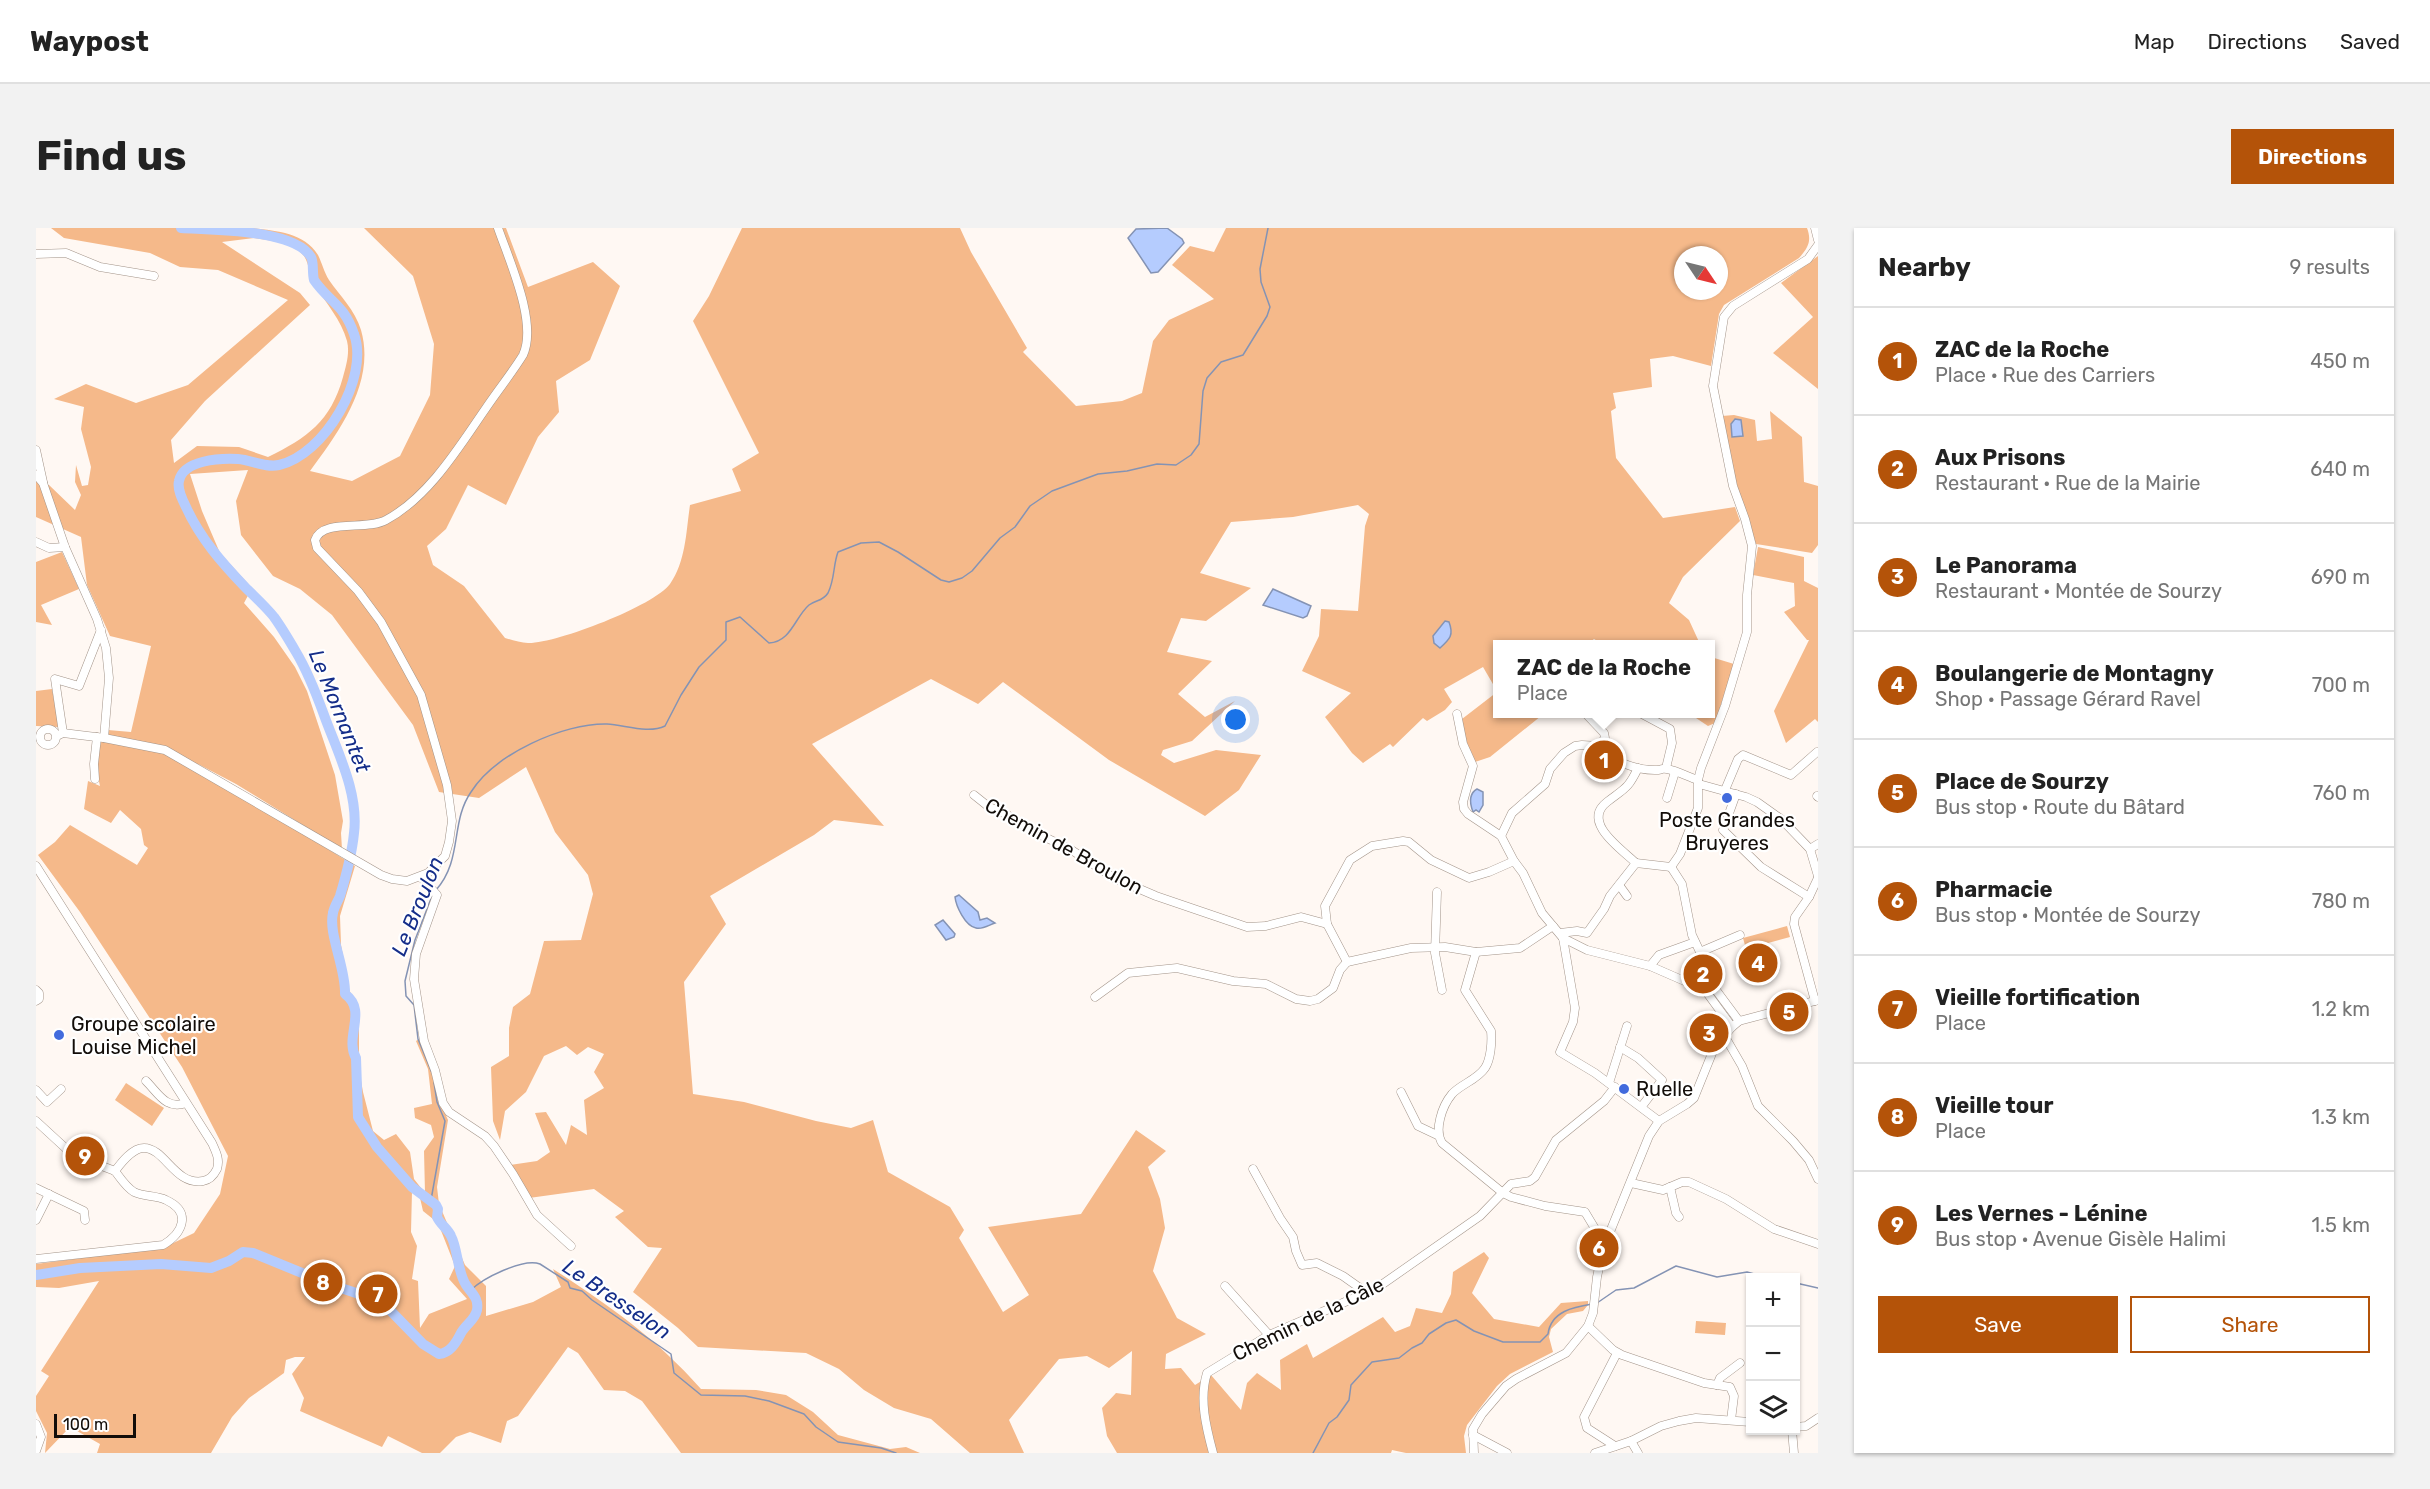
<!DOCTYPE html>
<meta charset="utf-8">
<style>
:root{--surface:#fff;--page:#f2f2f2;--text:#222;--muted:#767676;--line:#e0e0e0;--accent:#b45309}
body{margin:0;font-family:Rubik,sans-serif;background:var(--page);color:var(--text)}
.controls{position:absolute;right:18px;bottom:18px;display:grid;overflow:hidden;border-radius:0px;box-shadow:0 2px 4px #0004}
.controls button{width:54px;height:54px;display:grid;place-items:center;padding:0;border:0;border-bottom:2px solid var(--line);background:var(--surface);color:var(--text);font:30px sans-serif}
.compass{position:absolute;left:1638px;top:18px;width:54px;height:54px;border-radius:50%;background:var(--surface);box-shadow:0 2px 4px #0004;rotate:125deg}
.scale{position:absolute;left:18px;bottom:15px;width:82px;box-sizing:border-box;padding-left:6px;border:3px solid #120d09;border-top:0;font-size:16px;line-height:21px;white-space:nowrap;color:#120d09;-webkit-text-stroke:4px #fff;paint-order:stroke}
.you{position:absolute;left:1200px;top:492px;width:21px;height:21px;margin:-15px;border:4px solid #fff;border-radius:50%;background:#1a73e8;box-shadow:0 0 0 9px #1a73e833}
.badge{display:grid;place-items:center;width:39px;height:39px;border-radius:50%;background:var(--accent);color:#fff;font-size:20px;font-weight:700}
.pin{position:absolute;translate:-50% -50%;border:3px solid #fff;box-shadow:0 2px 6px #0006}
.popup{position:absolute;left:1457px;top:412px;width:222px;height:78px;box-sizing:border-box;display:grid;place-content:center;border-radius:0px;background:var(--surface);filter:drop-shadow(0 2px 4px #0005);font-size:20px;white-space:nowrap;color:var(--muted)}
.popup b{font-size:22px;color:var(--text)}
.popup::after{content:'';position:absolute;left:50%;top:100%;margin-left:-12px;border:12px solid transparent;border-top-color:var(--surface)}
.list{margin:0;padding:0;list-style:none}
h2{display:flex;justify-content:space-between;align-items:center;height:78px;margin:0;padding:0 24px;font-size:26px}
h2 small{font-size:20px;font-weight:400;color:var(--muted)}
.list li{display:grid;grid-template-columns:39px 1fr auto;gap:18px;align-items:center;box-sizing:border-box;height:108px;padding:0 24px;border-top:2px solid var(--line)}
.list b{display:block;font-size:22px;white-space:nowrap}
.list p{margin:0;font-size:20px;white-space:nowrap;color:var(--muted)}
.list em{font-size:20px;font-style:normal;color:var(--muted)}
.actions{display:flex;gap:12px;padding:18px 24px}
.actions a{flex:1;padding:14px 0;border:2px solid var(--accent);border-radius:0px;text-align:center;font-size:21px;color:var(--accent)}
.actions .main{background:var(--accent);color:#fff}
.icon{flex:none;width:33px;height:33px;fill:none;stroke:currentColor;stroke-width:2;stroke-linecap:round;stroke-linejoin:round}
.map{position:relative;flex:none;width:1782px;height:1225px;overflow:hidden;border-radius:0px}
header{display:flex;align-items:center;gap:36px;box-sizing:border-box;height:84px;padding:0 30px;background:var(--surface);border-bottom:2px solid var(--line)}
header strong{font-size:28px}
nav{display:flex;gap:33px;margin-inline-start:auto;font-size:21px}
.intro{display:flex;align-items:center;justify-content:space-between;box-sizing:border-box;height:144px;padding:0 36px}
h1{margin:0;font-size:42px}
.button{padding:15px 27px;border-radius:0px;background:var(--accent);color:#fff;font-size:21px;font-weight:700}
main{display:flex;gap:36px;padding:0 36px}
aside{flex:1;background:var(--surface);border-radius:0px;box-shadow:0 2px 4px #0004}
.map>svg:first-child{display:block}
.green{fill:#f5b98a;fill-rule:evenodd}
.water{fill:#b5ccfe;stroke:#8493b4;stroke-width:1.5}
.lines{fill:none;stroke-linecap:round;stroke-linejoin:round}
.stream{stroke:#8493b4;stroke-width:1.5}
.river{stroke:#b5ccfe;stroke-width:10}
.minor-casing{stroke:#a39489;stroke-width:9}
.minor{stroke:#fff;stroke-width:8}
.poi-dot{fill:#426bdd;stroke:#fff;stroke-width:2}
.labels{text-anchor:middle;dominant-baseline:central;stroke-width:4.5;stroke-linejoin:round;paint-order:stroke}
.poi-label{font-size:20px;fill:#120d09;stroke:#fff;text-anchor:start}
.street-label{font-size:20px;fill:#120d09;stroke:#fff}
.water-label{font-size:21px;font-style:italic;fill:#152e8a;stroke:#fff}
</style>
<header>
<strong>Waypost</strong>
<nav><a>Map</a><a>Directions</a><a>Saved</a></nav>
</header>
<div class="intro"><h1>Find us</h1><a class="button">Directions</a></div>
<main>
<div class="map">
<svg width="1782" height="1225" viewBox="0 0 1782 1225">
<rect width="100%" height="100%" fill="#fff8f3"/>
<g class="green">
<path d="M15,0H217C240,3 268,4 282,27C286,35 288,44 293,52C304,68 319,82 325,102C340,154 303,204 274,243L316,253L364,228L394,167L398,116L377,48L328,0H470L492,59L557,34L584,58L554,132L520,153L523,184L502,209L470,277L432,257L410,301L391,318L397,337L428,358L469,410C476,412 485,415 492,415C519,416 618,378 634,356C650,333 650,304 654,277L705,263L696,241L723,225L657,93L673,68L706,0H924L935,24L991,120L987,124L1040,178L1086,173L1106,165L1117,113L1133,92L1178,71L1136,37L1154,18L1178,24L1190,0H1771C1776,13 1772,20 1763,30L1688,77L1683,86L1675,138L1637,128L1614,131L1616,159L1577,165L1580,180L1575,183L1580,230L1627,290L1699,279L1704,293L1647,349L1633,375L1653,392L1664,416H1566L1558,411L1552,416H1462L1461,463L1447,439L1408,461L1416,474L1409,482L1391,493L1387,490L1357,519L1354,516L1327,535L1316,525L1289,489L1315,465L1266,443L1283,408L1285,381L1322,383L1329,298L1333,286L1322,277L1257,289L1195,294L1164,345L1215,360L1170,393L1145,390L1131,424L1176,433L1142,466L1169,489L1199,473L1156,513L1127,522L1125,527L1138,535L1180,522L1225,527L1203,562L1169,588L1073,532L967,454L942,476L895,451L776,516L848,598L798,592L778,607L674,668L690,696L648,754L657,866L708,874L780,893L815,900L837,892L852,944L914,979L928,1002L923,1010L967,1084L993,1067L952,999L1045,986L1100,902L1130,923L1112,939L1124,971L1129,1000L1117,1043L1141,1090L1170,1106L1130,1126L1129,1141L1145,1140L1159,1157L1175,1147L1205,1182L1211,1155L1221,1145L1245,1162L1244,1132L1271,1116L1277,1130L1347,1089L1359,1104L1374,1098L1380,1080L1406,1085L1415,1066L1417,1044L1448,1024L1453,1030L1436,1065L1458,1091L1503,1099L1525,1075L1552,1073V1077L1547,1083L1531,1086L1515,1101L1513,1109L1517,1124L1474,1146L1461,1158L1431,1197L1428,1208L1430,1225H1370L1356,1222L1355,1225H1081L1071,1208L1066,1180L1080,1165L1095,1167L1096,1123L1073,1140L1051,1128L1023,1131L973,1192L988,1225H934L895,1191L858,1180L828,1162L803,1141L770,1125L662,1119L642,1100L597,1064L626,1020L612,1019L579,989L588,983L558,961L493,970L474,937L501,933L514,924L499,885L510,884L530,917L535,897L551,907L548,872L568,860L558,844L568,826L552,819L541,827L530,818L508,828L490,864L469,883L464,912L457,893L455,839L473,828V800L477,779L494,766L508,713L545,712L557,666L552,647L519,604L490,539L443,570L403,564L377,497L296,387L264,361L237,348L205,307L200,273L212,242L154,246L166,283L184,325L216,360L208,375L238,409L259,439L271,463L299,547L307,593L305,605L306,621L200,556L162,536L160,539L319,638L304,688L305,717L313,761L323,785V841L327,864L337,903L348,912L360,906L374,924L378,951L389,965L388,923L398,909L395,897L379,890L378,880L396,876L392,841L380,813L383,811L397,843L403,872L412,892L401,959L403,976L429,1037L450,1058V1088L497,1074L525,1059L517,1041C574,1078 620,1110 665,1161L720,1162L750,1167L777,1184L802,1207L854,1221L870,1219L884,1225H645L606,1173L589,1163L568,1162L542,1125L532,1119L482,1188L471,1193L465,1215L434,1204L420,1209L404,1225H386L352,1208L346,1219L264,1183L268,1170L256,1146L269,1129H259L250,1132L248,1145L213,1170L196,1189L175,1225H61L64,1216L34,1199L9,1225L11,1205L0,1183V1168L13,1148L5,1143L63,1053L23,1060L0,1059V1036L129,1019L158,1005L184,966L192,928L146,839L44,684L2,627L19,614L34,597L101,637L112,620L108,617L105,601L84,582L75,595L48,581L52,553L64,558C59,538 60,518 72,502L95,504L115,418L74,408L51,357L45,309L0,289V235L3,256L13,257L39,282L45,267L39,254L40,237L46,258L52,257L55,239L45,201L48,179L18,171L50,156L100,175L152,157L252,72L182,42L144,39L114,25L28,10ZM218,10C234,13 257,14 268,28C274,37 273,49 279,58C291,76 305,92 311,113C314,125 310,138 307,149C295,193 271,210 232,229L203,219L161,218L138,235L135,212L169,173L274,77L264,65L186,14ZM1647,27H1683V63H1647ZM1409,393L1404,420L1398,415L1397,408ZM376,963L384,970L387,983L402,995L419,1038L413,1051L431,1071L393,1086L384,1100L382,1053L376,1051L381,1018L375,1004Z"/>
<polygon points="1782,28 1782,161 1737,125 1777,89 1745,55"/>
<polygon points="1734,183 1766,209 1768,254 1782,258 1782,317 1776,325 1720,316 1700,259 1686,188 1698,187 1719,192 1721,213 1736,211"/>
<polygon points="1722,319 1768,329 1768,353 1782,360 1782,494 1779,491 1750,515 1738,483 1773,412 1771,412 1748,384 1759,378 1758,355 1717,347"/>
<polygon points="26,324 43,361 5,377 16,397 0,394 0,334"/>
<polygon points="1675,429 1698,436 1679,495 1672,498 1654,486 1674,486"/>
<polygon points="16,461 23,499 0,498 0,463"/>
<polygon points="1461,464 1462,486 1504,486 1505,488 1454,529 1439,534 1430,514 1426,491"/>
<polygon points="1751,698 1754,709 1710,721 1707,710"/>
<polygon points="90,855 128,880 116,898 79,872"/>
<polygon points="1660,1093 1690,1095 1689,1107 1659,1105"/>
</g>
<g class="water">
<polygon points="1131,0 1146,11 1148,15 1122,44 1115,45 1092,10 1100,1"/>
<polygon points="1699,191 1705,192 1707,208 1696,209 1695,196"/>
<polygon points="1237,361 1275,378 1271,388 1267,390 1227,377"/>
<path d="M1409,393L1413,394C1418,407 1414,411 1404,420L1398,415L1397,408Z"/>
<path d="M1441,561L1447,564V577L1443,584L1440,582L1437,584C1434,576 1432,566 1441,561Z"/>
<path d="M923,667L942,684L944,692L951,690L959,695C953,697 946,702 940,700C929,698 920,678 919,669Z"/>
<polygon points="907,692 919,706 918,709 910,712 899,697"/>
</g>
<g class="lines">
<g class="stream">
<path d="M400,662C427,632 414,594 435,564C459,526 527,495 571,496C589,497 612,506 629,498L645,467L663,439L690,412V394L704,389L733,415C755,414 759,389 773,377C780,372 787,373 792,365C799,351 797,337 802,324L825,315L843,314L862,324L905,352L913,354L926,350L936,343L964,310L979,299L994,278L1016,263L1062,246L1091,243L1121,236L1140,237L1155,227L1163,216L1167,163L1171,150L1185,134L1207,127L1231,88L1234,79L1225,54L1224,41L1232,0"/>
<polyline points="396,845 382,811 378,777 370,768 369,753 379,712 396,668"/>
<polyline points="395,972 409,893 401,874 398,855"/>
<polyline points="1760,1055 1782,1060"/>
<path d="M435,1062C447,1050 487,1030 504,1036L532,1054L534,1060L546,1063L556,1072L635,1126L638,1145L665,1167L709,1168L733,1173L768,1186L780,1199L802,1214L845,1220L860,1225"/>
<polyline points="1561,1075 1580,1062 1598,1060 1640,1038 1681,1049 1711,1044 1733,1050"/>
<path d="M1277,1225L1293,1195L1301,1189L1313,1172L1315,1157L1336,1134L1363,1130L1376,1120L1386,1115L1393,1106L1410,1095L1420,1092L1438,1103L1467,1114H1504L1512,1106C1515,1083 1538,1079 1556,1076"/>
</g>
<path class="river" d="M0,1047L44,1040L125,1036L175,1040L193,1033L207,1024L217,1025L293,1056L341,1072L347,1075L387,1116L403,1126C414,1125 420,1115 425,1105C430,1096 439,1092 441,1082C443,1070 436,1066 430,1057C421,1043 422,1021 415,1008C412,1001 404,996 401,989L402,981L400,977L376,959L341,919L322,889L320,830C308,809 332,783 309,766C310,740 292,706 297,685C298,679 302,673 304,668C310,648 316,626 318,605C323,565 301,523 288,487C280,465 272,444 260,424C253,412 246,400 238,389C230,379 219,369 209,359C186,335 164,310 150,279C146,271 141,261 143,253C147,232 184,230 202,231C216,232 229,240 243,237C288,227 334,150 318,106C308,76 293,74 278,52C276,45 278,34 275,29C258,1 176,2 145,0"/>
<defs>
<g id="minor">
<polyline points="1779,0 1782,12"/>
<polyline points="0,26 30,25 64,39 118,48"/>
<polyline points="0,222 7,254"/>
<polyline points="0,247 7,255 29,319 61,391 70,420 73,450 68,510"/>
<polyline points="0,314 13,320 29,319"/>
<polyline points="1421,486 1427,516 1437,538 1427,574 1428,581 1432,586 1465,608 1478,633"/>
<polyline points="1550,486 1568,505 1569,510 1563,518"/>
<polyline points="1606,486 1634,501 1636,515 1630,540"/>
<circle cx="12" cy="509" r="8"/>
<polyline points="27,505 19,451 43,458 65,402"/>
<path d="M21,508L27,505L68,510L129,522L345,647L356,651L371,653L392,645L409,628L413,614L416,593L411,557L385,467L345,394L322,363L281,320L279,312C287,290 331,303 350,292C393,269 423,219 450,180C462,162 476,145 487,127C502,95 473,32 462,0"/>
<polyline points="59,551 58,536 61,509"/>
<polyline points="1663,556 1710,569 1721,574 1745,591 1774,621 1782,648"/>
<polyline points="1689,562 1702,531 1707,527 1755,547 1781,524"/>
<polyline points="1700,566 1687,602 1725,639 1773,669"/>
<polyline points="938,567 953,579 970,586 998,604 1034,621 1078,650 1120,668 1211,699 1230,698 1265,689 1291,696"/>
<polyline points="1781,568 1782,569"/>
<polyline points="1631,570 1639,544"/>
<path d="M1465,608L1476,585L1509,556L1514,541L1528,525L1539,518L1546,517L1563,518C1576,534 1602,543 1622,542C1628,541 1626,540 1631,541C1642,543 1652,549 1662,552"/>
<polyline points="1774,621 1782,616"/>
<path d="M1600,635C1585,621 1545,594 1571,574C1589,560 1592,561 1602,540"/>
<path d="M0,638L176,915C180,924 184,931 181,941C178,947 174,952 167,953C139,958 129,920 108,920C96,920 85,935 79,943"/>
<polyline points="1635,639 1644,626 1662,580 1662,552 1665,540 1689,478 1711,404 1711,367 1716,318 1709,291 1697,258 1677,158 1688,89 1697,78 1772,31 1782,17"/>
<polyline points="385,649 401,667 380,726 378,751 388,813 399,842 407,875 413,884 449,908 458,918 477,946 501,987 535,1018"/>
<polyline points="1583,657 1591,668"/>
<polyline points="1401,664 1399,725 1406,762"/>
<polyline points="1524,705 1541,703 1551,705 1568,681 1574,668 1600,635 1635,639"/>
<polyline points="1527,710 1551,722 1614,738 1669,762 1674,754 1674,745 1656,707 1646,656 1635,639"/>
<path d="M1440,724L1429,762L1455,803C1456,813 1455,831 1449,840C1441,852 1425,856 1416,866C1406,878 1398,902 1406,915L1467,965L1475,969L1509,978L1549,984L1564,1009L1570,1013"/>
<polyline points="1664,724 1704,707"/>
<polyline points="1311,734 1291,696 1289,678 1314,632 1336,618 1367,613 1373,614 1395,632 1433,650 1453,644 1478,633 1487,645 1506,685 1527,710 1539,780 1537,794 1524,824 1559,845 1623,893"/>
<polyline points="1311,734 1375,720 1409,719 1440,724 1484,720 1517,698"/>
<polyline points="1614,738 1623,727 1659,714"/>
<polyline points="1674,754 1703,793"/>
<polyline points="0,762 3,765 3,771 0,773"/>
<polyline points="1669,762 1696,799"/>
<polyline points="1059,769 1092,745 1141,740 1197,753 1230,756 1260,771 1274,773 1282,771 1297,760 1304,742 1311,734"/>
<polyline points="1779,773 1758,696 1759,689 1773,669 1782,650"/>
<polyline points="1688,807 1706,838 1722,878 1757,913 1773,932 1782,951"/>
<polyline points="1584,819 1602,830 1626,852 1606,878"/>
<path d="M110,853C123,866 130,882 150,875"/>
<polyline points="1573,855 1591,798"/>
<polyline points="0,862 11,874 25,861"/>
<polyline points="1365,864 1382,898 1401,907"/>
<polyline points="0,893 37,927 79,943"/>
<polyline points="1217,941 1244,990 1257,1009 1260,1023 1266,1037 1281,1035 1307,1048 1331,1065"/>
<polyline points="1595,955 1627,962 1646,954 1653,954 1690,971 1738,1001 1782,1016"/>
<polyline points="1634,959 1640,985 1643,989"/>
<polyline points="0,960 48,983 49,992"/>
<polyline points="0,992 13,966"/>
<path d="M0,1031L127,1017C147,1005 156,984 130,972C120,967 108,969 98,964C90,959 85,951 79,943"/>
<polyline points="1189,1058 1233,1107"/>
<polyline points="1552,1098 1577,1122 1586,1127 1668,1155 1694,1159 1698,1168 1695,1192"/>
<polyline points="1681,1157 1684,1150 1704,1135"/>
<polyline points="0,1196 5,1209 0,1223"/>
<polyline points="1760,1199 1770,1198 1782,1190"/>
<polyline points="1756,1202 1758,1225"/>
<polyline points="1437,1207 1471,1225"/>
<polyline points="1595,1213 1602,1225"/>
<polyline points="1579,1218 1551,1200 1548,1189 1581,1125"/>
<path d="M1177,1225C1170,1199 1163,1171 1171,1145L1233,1107L1341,1060L1444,988L1475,956L1494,953L1499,949L1520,912L1568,873L1579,859"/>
<polyline points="1438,1225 1437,1201 1446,1186 1470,1158 1480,1151 1530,1125 1552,1098 1557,1085 1561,1049 1567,1021 1613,908 1623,893 1651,876 1658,870 1679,818 1696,799 1703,793 1782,772"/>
<polyline points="1559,1225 1595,1213 1625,1198 1643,1193 1660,1190 1714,1194"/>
</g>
</defs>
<use href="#minor" class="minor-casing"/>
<use href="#minor" class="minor"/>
</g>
<g class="poi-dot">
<circle cx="1691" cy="570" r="6"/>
<circle cx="23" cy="807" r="6"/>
<circle cx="1588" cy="861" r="6"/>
</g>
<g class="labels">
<g class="poi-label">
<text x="1691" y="592" text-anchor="middle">Poste Grandes<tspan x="1691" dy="23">Bruyeres</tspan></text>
<text x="35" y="796">Groupe scolaire<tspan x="35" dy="23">Louise Michel</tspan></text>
<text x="1600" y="861">Ruelle</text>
</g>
<g class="street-label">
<text transform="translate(1028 618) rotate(29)">Chemin de Broulon</text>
<text transform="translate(1272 1091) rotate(-26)">Chemin de la Câle</text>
</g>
<g class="water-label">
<text transform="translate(304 483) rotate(68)">Le Mornantet</text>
<text transform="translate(381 678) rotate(-68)">Le Broulon</text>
<text transform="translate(581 1071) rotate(34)">Le Bresselon</text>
</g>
</g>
</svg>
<div class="controls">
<button>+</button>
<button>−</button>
<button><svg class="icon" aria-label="layers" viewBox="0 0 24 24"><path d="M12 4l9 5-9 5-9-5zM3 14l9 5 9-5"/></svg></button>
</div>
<svg class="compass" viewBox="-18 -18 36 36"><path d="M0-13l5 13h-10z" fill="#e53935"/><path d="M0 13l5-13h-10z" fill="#767676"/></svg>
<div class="scale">100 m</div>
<div class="you"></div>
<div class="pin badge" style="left:1568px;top:532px">1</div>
<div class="popup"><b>ZAC de la Roche</b>Place</div>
<div class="pin badge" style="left:1667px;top:746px">2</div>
<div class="pin badge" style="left:1673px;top:805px">3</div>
<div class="pin badge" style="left:1722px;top:735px">4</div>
<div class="pin badge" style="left:1753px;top:784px">5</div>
<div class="pin badge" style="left:1563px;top:1020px">6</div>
<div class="pin badge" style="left:342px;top:1066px">7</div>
<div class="pin badge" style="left:287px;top:1054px">8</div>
<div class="pin badge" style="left:49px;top:928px">9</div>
</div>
<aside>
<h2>Nearby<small>9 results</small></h2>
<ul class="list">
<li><span class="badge">1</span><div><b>ZAC de la Roche</b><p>Place · Rue des Carriers</p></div><em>450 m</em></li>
<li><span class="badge">2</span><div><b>Aux Prisons</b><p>Restaurant · Rue de la Mairie</p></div><em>640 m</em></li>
<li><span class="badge">3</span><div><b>Le Panorama</b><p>Restaurant · Montée de Sourzy</p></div><em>690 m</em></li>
<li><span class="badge">4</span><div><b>Boulangerie de Montagny</b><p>Shop · Passage Gérard Ravel</p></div><em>700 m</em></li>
<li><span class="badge">5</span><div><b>Place de Sourzy</b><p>Bus stop · Route du Bâtard</p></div><em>760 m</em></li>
<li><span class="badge">6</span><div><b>Pharmacie</b><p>Bus stop · Montée de Sourzy</p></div><em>780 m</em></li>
<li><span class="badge">7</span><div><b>Vieille fortification</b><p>Place</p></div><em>1.2 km</em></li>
<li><span class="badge">8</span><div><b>Vieille tour</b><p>Place</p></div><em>1.3 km</em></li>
<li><span class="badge">9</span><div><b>Les Vernes - Lénine</b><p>Bus stop · Avenue Gisèle Halimi</p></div><em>1.5 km</em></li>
</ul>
<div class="actions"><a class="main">Save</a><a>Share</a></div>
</aside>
</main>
